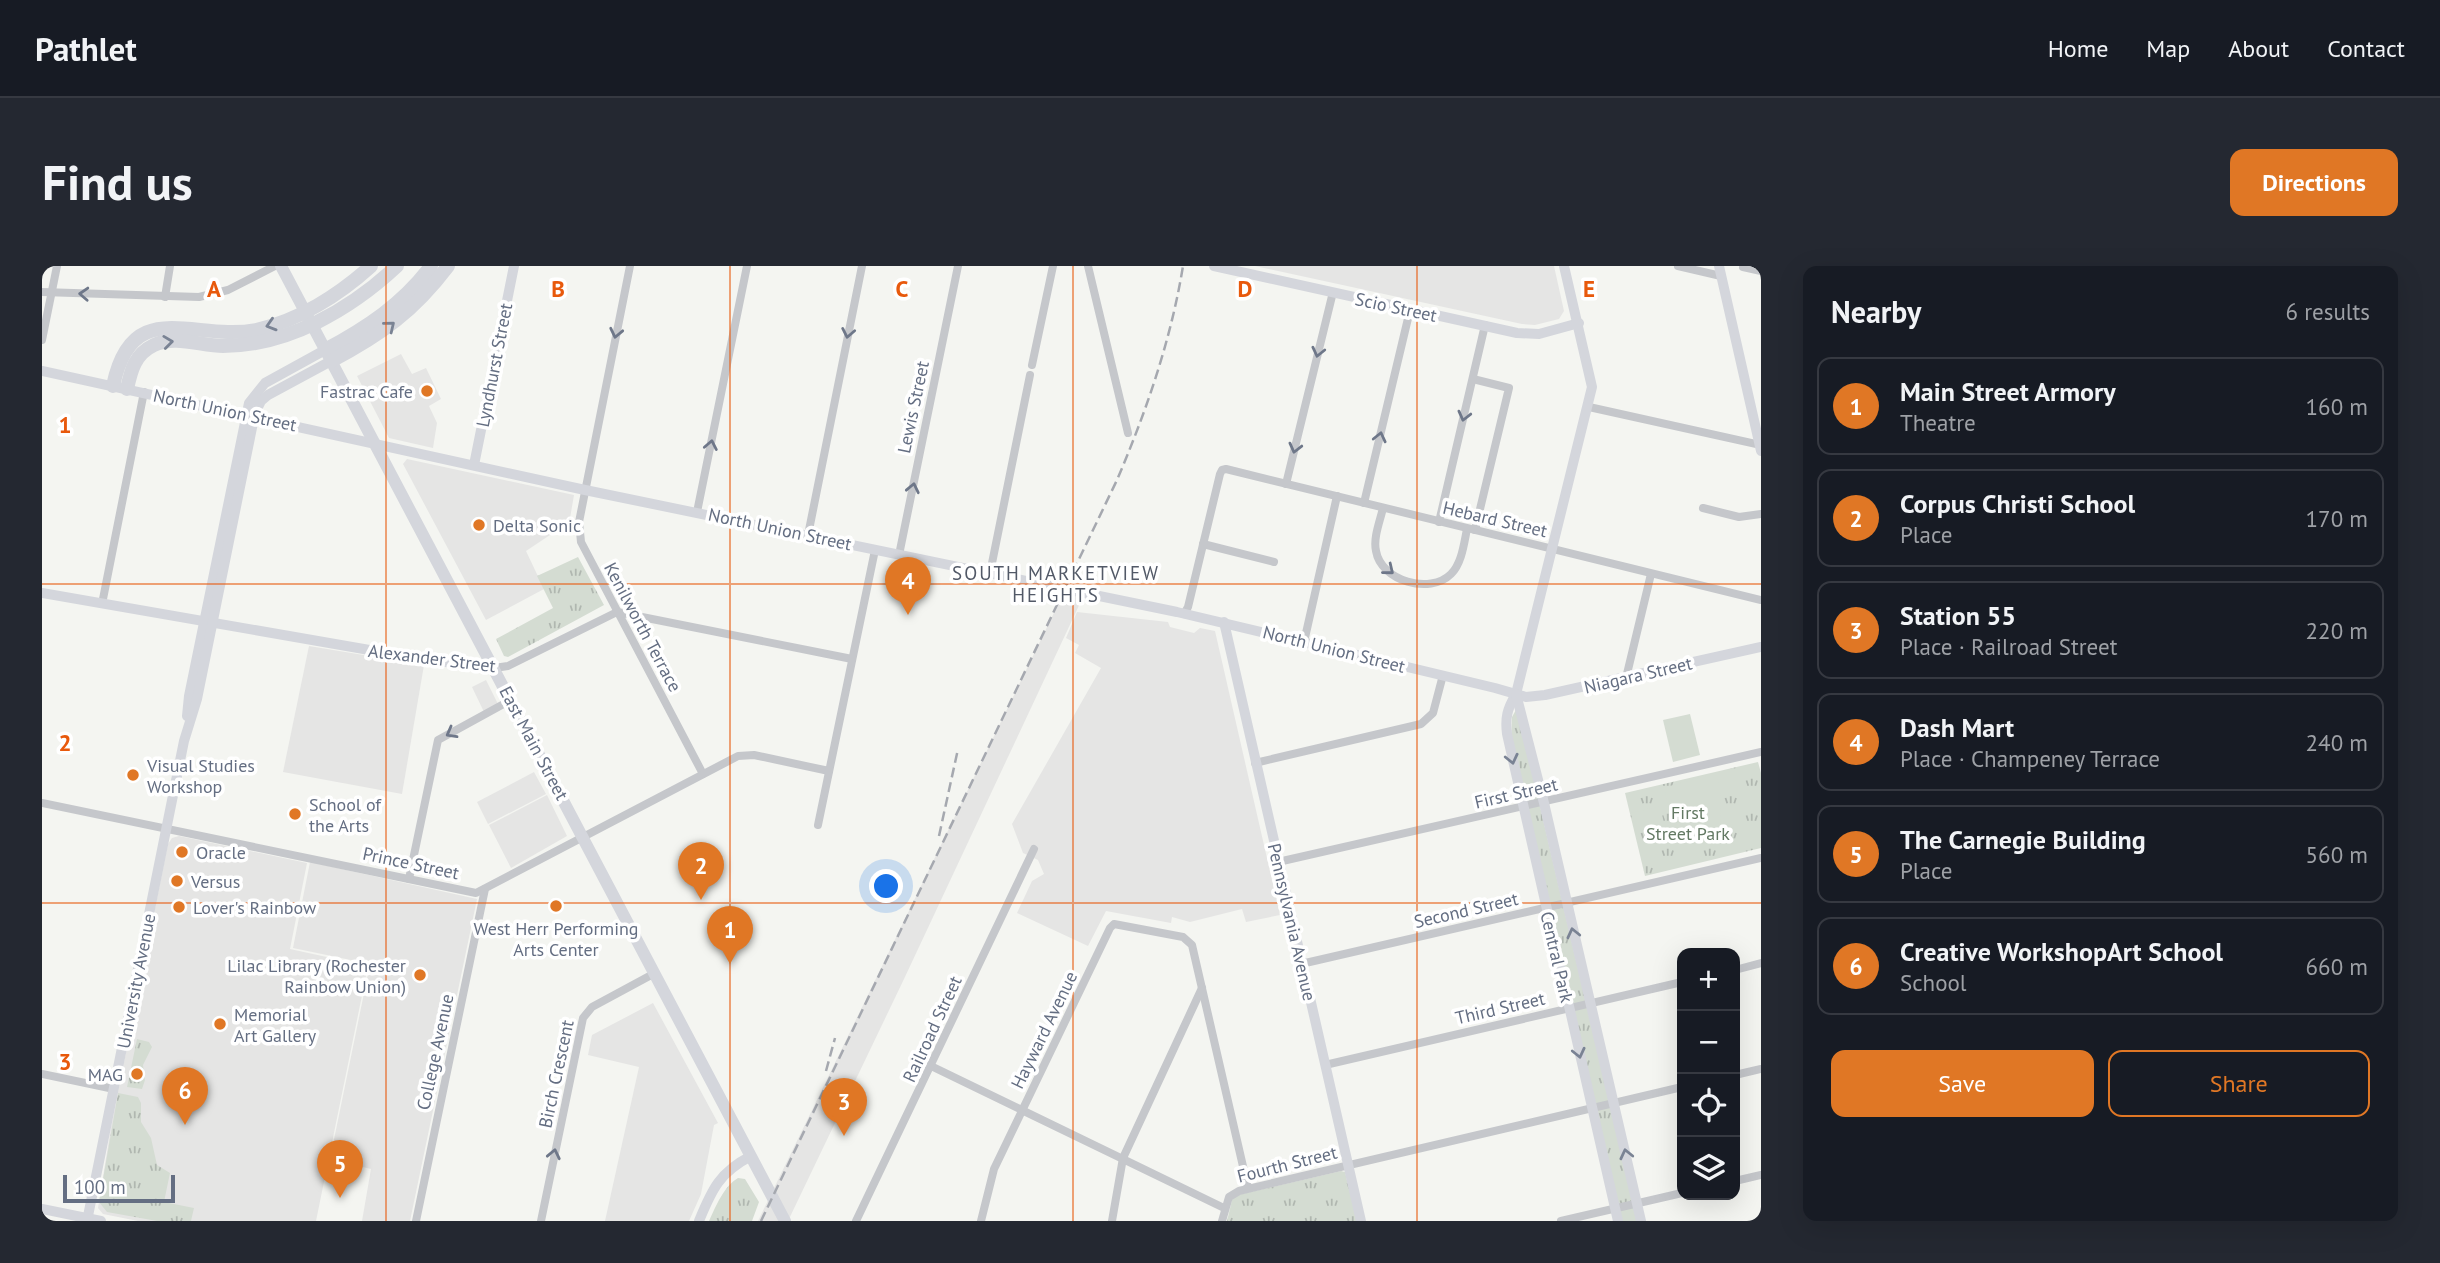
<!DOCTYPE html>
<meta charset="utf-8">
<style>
:root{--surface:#171b24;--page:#242831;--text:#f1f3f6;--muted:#9ea1a6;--line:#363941;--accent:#e07725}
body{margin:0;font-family:"PT Sans",sans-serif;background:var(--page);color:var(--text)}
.controls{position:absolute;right:21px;bottom:21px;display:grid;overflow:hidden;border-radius:14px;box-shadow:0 7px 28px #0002}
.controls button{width:63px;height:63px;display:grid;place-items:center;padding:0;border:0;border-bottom:2px solid var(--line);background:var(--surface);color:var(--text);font:35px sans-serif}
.scale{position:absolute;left:21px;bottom:18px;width:112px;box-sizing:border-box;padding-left:7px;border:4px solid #646e82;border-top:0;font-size:19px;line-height:24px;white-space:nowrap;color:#646e82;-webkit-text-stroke:5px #fff;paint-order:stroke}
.you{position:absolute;left:845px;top:621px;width:24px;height:24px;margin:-18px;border:5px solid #fff;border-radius:50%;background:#1a73e8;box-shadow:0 0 0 10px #1a73e833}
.badge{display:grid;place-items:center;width:46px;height:46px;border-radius:50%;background:var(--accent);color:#fff;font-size:23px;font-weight:700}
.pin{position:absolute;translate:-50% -58px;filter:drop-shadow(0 2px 4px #0008)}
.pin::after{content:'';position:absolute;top:37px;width:24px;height:21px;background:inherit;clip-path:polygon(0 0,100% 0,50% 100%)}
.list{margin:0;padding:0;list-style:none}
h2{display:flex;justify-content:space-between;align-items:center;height:91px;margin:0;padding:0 28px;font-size:30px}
h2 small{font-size:23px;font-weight:400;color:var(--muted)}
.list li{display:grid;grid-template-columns:46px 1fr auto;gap:21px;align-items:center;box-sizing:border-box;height:98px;margin:0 14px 14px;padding:0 14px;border:2px solid var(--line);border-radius:14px}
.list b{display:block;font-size:26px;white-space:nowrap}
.list p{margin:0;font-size:23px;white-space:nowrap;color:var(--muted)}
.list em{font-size:23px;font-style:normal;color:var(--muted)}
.actions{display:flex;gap:14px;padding:21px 28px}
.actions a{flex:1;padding:16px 0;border:2px solid var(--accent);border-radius:14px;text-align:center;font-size:24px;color:var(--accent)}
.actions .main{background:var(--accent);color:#fff}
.icon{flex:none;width:38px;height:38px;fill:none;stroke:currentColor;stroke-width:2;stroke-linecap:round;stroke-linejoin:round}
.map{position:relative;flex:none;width:1719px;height:955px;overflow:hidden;border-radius:14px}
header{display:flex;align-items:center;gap:42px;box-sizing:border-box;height:98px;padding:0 35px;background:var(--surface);border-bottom:2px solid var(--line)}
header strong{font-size:33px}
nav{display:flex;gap:38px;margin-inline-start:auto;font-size:24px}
.intro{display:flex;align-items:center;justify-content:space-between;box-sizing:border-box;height:168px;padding:0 42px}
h1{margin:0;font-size:49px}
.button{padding:18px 32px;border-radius:14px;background:var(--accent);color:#fff;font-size:24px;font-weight:700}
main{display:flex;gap:42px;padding:0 42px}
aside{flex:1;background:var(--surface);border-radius:14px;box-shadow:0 7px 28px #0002}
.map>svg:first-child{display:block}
.built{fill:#e5e5e4}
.grass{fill:url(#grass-tufts)}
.garden{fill:#d4dcd2}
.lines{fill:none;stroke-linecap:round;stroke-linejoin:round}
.street{stroke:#c5c7cb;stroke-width:8}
.secondary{stroke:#d4d6dc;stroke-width:10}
.primary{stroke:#d4d6dc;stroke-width:12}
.highway{stroke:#d4d6dc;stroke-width:14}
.rail{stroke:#a5a8af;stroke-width:2.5;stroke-dasharray:10 5;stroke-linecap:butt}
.oneway{stroke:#6e7789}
.oneway2{stroke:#7a8394}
.grid{fill:none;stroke:#e8590c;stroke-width:2;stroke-opacity:0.55}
.poi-dot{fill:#e07725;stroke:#fff;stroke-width:2.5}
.labels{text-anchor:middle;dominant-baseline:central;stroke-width:7;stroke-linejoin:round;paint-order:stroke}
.street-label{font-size:18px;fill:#646e82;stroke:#fff}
.poi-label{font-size:18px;fill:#646e82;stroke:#fff;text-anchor:start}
.park-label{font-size:18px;fill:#637963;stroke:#fff}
.neighbourhood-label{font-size:19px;letter-spacing:2px;fill:#525967;stroke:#fff}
.grid-label{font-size:23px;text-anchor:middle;font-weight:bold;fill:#e8590c;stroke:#fff;stroke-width:7;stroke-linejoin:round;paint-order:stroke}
</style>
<header>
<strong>Pathlet</strong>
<nav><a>Home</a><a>Map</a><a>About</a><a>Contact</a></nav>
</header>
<div class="intro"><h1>Find us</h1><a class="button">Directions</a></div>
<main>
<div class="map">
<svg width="1719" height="955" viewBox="0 0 1719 955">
<defs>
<pattern id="grass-tufts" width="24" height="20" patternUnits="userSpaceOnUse" patternTransform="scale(1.75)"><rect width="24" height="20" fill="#d4dcd2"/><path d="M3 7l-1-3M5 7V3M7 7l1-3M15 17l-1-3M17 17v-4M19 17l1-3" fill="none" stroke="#b0b7b0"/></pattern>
</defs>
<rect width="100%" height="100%" fill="#f4f5f1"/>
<g class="built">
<polygon points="1213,0 1512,0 1522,45 1517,53 1493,59 1480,58"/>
<polygon points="359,88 370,108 384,102 399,133 387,140 395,157 391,182 347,172 315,110"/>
<polygon points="365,193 532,229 526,264 511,267 484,285 502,323 444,354 361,198"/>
<polygon points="1025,320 1040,333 862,713 746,955 716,955"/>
<polygon points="1035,346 1126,356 1128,361 1152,367 1158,362 1173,365 1238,649 1204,656 1200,643 1148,656 1130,651 1129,657 1064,645 1046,680 975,647 990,615 1002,608 996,594 981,587 970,558 1059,402 1033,387 1037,379 1024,372"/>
<polygon points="267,380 382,399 360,528 241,506"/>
<polygon points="444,414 456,438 442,446 430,421"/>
<polygon points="492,506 504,528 446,558 435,536"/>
<polygon points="505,529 525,570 469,602 447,559"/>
<polygon points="137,570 265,597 248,683 326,700 274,955 96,955 61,948 56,942 69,861 126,578 130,572"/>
<polygon points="268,596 435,633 368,955 320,955 329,903 288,893 328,698 251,682"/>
<polygon points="611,737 676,857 672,859 659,928 647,955 563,955 597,801 546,789 550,769"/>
</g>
<g class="grass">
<polygon points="536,291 562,339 466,391 462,390 454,373 511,342 495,310"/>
<polygon points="1475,442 1595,955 1580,955 1469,474 1470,451"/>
<polygon points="1716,496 1719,507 1719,582 1603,610 1583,527"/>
<polygon points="95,773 107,776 110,781 101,799 103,814 100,823 85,821"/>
<polygon points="76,827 96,831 99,837 99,856 109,872 115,899 128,907 122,936 152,942 149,955 115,955 65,946 57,936"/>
<polygon points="1299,905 1303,906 1315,955 1185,955 1191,930"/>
<path d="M696,912L703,913L717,936L710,955H667C674,940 682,920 696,912Z"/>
</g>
<g class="garden">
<polygon points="1648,448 1658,489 1631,496 1621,454"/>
<polygon points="1674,507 1679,529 1678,555 1664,568 1634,574 1623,527 1628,520"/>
<polygon points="1618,540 1622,557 1594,565 1589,547"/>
</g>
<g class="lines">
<g class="street">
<polyline points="588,0 537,256 539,276 661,508"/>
<polyline points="1046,0 1086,167"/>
<polyline points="1636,0 1679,10"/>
<polyline points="1701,1 1719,5"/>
<polyline points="0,26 157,31 186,24 233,0"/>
<polyline points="123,31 128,0"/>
<polyline points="0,74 15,0"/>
<polyline points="990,99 1011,0"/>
<polyline points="1431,113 1467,122 1433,264"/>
<polyline points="1547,141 1719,179"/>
<polyline points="1244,218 1291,26"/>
<polyline points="1322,237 1368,44"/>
<path d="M1341,242C1338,255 1331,272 1334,285C1339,315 1388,329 1409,308C1420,297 1422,277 1425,263"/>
<polyline points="1661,242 1697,251 1719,248"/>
<polyline points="655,246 705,0"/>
<polyline points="1397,256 1443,59"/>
<polyline points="766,269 820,0"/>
<polyline points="1161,278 1232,296"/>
<polyline points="857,289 916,0"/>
<polyline points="948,307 988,109"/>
<polyline points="60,338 102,126"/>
<polyline points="1142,348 1146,341 1178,208 1180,204 1184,203 1719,334"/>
<polyline points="1262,376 1295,230"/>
<polyline points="452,402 466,400 575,346 810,393"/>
<polyline points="1584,412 1609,308"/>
<polyline points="1213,497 1379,458 1391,447 1401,409"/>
<polyline points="0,537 434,627 696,490 712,489 787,505"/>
<polyline points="776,559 833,284"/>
<polyline points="1236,596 1719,486"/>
<polyline points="367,613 396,474 469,434"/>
<polyline points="1259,698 1719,592"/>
<polyline points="1693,704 1719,697"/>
<polyline points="1283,799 1640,716"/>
<polyline points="889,800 1182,942"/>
<polyline points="0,808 72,823"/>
<polyline points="1693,809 1719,803"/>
<polyline points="1693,915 1719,909"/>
<polyline points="374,955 443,623"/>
<polyline points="499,955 541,752 550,741 613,707"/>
<polyline points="814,955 992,583"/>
<polyline points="939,955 952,903 1068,662 1072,658 1141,671 1150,679 1206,922"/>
<polyline points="1070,955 1081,892 1160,722"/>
<polyline points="1180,955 1187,931 1197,925 1640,821"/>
<polyline points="1519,955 1640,927"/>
</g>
<g class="secondary">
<polyline points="1172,0 1475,67 1497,68 1537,57"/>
<path d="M1522,0L1550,121L1474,428C1465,443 1463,452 1465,468L1576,955"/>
<polyline points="1677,0 1719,185"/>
<polyline points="0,105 543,224 1135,346 1453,422 1484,431 1503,429 1719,381"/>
<polyline points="432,199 472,0"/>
<polyline points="0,327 379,393 452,402"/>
<polyline points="1182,356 1319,955"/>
<polyline points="1474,428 1502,537 1599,955"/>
<polyline points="145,450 147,430 207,137 223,117 283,84"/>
<polyline points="0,943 59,955"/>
<polyline points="45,955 142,475 155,433 213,147 219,135 226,129 289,95"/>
<path d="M657,955C670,923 678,906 709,890"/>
</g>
<polyline class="primary" points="239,0 743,955"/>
<g class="highway">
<path d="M283,84C324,62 361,38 389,0"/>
<path d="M289,95C339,69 372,45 406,0"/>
<path d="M71,120C90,28 152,76 214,64C256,55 297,29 329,0"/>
<path d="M85,123C89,104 93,88 112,79C133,69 159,80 181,80C246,80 309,43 355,0"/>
</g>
<g class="rail">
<polyline points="897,570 916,483"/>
<polyline points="784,805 793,772"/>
<path d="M719,955L1075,214C1104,146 1129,74 1141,0"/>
</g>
</g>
<defs><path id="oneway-chevron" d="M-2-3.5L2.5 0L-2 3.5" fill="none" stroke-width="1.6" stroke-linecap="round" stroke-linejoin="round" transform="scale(1.75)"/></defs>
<g class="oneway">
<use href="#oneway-chevron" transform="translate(42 28) rotate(-177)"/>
<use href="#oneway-chevron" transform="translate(574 67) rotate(102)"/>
<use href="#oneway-chevron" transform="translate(806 67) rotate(101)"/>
<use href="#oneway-chevron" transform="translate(1276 86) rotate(103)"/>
<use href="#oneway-chevron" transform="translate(1422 150) rotate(104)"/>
<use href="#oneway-chevron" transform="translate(1338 171) rotate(-77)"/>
<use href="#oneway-chevron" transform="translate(669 179) rotate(-79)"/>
<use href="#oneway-chevron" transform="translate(1253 182) rotate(104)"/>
<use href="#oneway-chevron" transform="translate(871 222) rotate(-78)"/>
<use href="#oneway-chevron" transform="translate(1347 304) rotate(39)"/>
<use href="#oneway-chevron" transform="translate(409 467) rotate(151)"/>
<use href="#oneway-chevron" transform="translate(512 888) rotate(-78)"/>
</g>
<g class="oneway2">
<use href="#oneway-chevron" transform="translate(229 59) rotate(163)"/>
<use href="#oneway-chevron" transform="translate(348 60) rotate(-39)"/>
<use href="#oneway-chevron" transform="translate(126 76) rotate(-7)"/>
<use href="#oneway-chevron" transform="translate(1470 493) rotate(77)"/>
<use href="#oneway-chevron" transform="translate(1531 667) rotate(-103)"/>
<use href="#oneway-chevron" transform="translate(1537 787) rotate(77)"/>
<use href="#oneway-chevron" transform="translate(1584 888) rotate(-103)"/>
</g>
<path class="grid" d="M344,0V955M688,0V955M1031,0V955M1375,0V955M0,318H1719M0,637H1719"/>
<g class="poi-dot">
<circle cx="385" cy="125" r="7"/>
<circle cx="437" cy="259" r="7"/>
<circle cx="91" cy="509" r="7"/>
<circle cx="253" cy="548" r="7"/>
<circle cx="140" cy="586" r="7"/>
<circle cx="135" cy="615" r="7"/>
<circle cx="514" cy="640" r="7"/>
<circle cx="137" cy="641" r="7"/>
<circle cx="378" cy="709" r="7"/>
<circle cx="178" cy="758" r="7"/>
<circle cx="95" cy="808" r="7"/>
</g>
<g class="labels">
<g class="street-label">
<text transform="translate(1354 41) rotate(12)">Scio Street</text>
<text transform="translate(452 99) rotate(-79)">Lyndhurst Street</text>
<text transform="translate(871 141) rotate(-78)">Lewis Street</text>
<text transform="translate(183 144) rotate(12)">North Union Street</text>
<text transform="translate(1453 253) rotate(13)">Hebard Street</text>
<text transform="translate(738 263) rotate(12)">North Union Street</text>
<text transform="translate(601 361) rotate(62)">Kenilworth Terrace</text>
<text transform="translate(1292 383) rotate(14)">North Union Street</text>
<text transform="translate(390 392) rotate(7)">Alexander Street</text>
<text transform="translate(1596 409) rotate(-13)">Niagara Street</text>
<text transform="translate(492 477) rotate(62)">East Main Street</text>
<text transform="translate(1474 527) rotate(-13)">First Street</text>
<text transform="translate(369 597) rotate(12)">Prince Street</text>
<text transform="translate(1424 644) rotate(-13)">Second Street</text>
<text transform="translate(1250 656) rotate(77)">Pennsylvania Avenue</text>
<text transform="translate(1515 691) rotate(77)">Central Park</text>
<text transform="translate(94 715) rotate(-79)">University Avenue</text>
<text transform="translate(1458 742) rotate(-13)">Third Street</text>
<text transform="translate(890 763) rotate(-65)">Railroad Street</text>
<text transform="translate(1002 764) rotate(-64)">Hayward Avenue</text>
<text transform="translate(393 786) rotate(-78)">College Avenue</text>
<text transform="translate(514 808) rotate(-78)">Birch Crescent</text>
<text transform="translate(1245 898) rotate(-14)">Fourth Street</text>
</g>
<g class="poi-label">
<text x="371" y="125" text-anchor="end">Fastrac Cafe</text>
<text x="451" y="259">Delta Sonic</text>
<text x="105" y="499">Visual Studies<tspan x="105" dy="21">Workshop</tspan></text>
<text x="267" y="538">School of<tspan x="267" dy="21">the Arts</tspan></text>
<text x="154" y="586">Oracle</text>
<text x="149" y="615">Versus</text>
<text x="151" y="641">Lover's Rainbow</text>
<text x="514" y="662" text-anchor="middle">West Herr Performing<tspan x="514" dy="21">Arts Center</tspan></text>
<text x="364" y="699" text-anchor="end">Lilac Library (Rochester<tspan x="364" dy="21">Rainbow Union)</tspan></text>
<text x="192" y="748">Memorial<tspan x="192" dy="21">Art Gallery</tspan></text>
<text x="81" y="808" text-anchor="end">MAG</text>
</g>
<g class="park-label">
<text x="1646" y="546">First<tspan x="1646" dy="21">Street Park</tspan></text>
</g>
<g class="neighbourhood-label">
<text x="1014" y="307">SOUTH MARKETVIEW<tspan x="1014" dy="22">HEIGHTS</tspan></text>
</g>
</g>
<g class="grid-label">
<text x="172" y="31">A</text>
<text x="516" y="31">B</text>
<text x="860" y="31">C</text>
<text x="1203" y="31">D</text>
<text x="1547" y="31">E</text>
<text x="23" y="167">1</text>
<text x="23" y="485">2</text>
<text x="23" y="804">3</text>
</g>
</svg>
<div class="controls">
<button>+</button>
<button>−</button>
<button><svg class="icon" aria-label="locate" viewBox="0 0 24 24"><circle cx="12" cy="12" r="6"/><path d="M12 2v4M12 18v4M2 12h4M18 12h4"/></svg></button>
<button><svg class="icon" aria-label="layers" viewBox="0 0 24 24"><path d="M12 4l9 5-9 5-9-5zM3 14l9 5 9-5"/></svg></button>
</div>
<div class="scale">100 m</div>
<div class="you"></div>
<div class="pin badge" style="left:688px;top:698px">1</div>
<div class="pin badge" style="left:659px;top:634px">2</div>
<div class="pin badge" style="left:802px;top:870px">3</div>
<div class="pin badge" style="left:866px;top:349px">4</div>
<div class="pin badge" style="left:298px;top:932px">5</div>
<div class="pin badge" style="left:143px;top:859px">6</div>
</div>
<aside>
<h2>Nearby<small>6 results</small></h2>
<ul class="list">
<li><span class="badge">1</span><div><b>Main Street Armory</b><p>Theatre</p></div><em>160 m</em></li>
<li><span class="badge">2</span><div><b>Corpus Christi School</b><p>Place</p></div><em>170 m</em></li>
<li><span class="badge">3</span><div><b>Station 55</b><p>Place · Railroad Street</p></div><em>220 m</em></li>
<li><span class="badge">4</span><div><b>Dash Mart</b><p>Place · Champeney Terrace</p></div><em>240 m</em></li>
<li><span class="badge">5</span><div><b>The Carnegie Building</b><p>Place</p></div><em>560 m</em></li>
<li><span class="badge">6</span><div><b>Creative WorkshopArt School</b><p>School</p></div><em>660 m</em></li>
</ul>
<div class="actions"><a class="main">Save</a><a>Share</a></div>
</aside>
</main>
